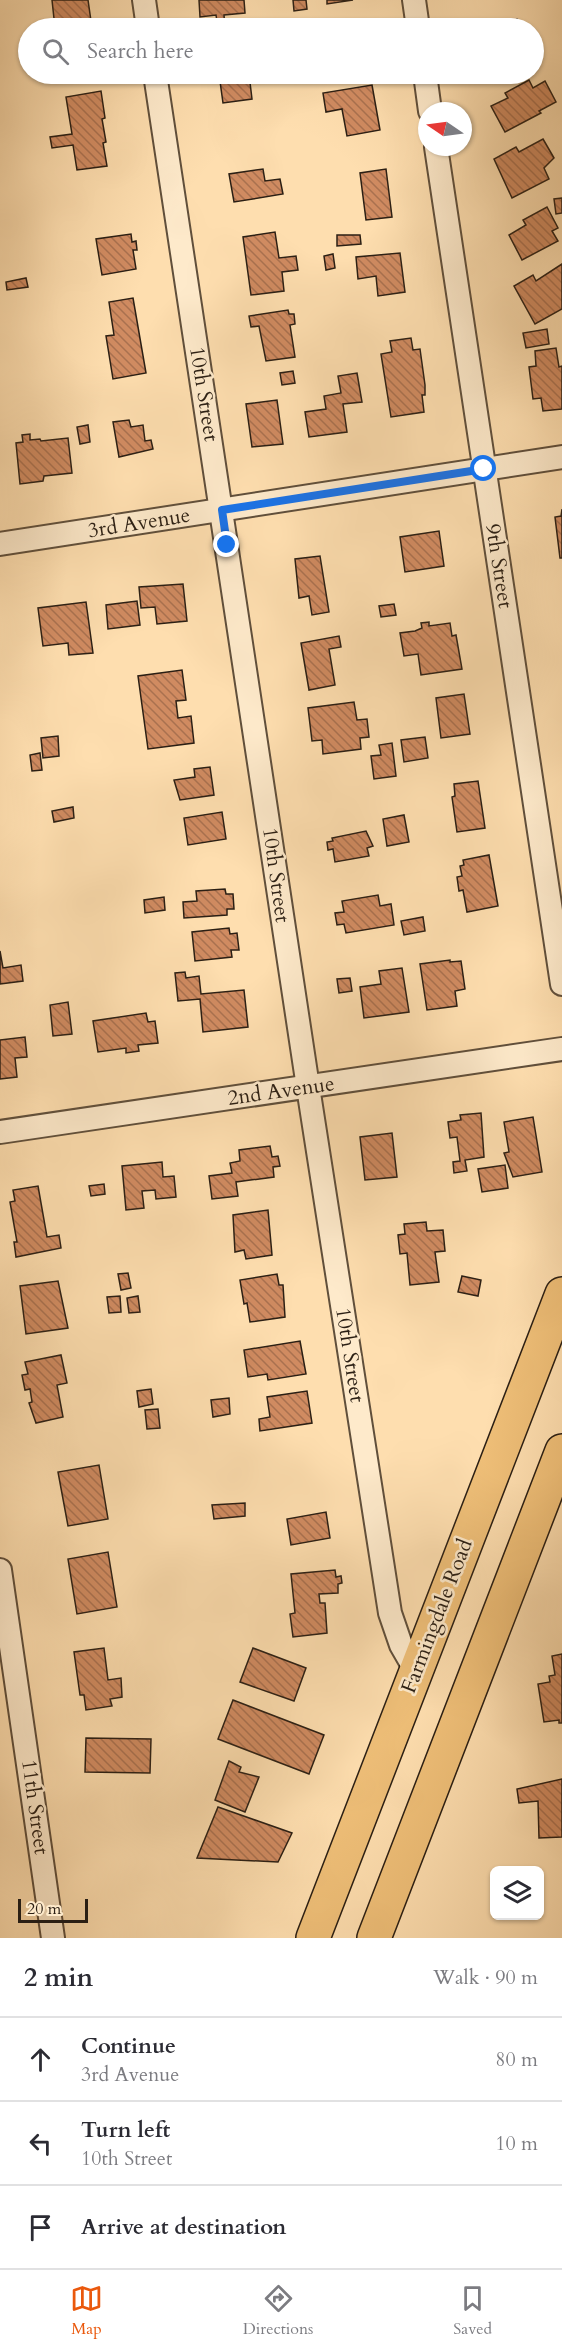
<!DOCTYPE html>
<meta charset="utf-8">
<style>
:root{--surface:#fff;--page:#f7f7f7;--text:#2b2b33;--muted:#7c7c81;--line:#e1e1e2;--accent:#ea580c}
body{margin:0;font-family:Cardo,serif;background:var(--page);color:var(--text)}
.controls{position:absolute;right:18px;bottom:18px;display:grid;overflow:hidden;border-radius:9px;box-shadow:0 2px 4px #0004}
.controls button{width:54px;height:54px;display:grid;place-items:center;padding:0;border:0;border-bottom:2px solid var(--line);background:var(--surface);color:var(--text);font:30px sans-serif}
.compass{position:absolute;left:418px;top:102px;width:54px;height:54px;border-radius:50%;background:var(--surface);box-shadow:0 2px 4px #0004;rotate:283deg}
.scale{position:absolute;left:18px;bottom:15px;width:70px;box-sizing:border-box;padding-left:6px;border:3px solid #2b1f14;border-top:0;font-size:16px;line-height:21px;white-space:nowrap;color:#2b1f14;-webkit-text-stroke:4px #feeacb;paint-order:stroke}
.stop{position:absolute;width:18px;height:18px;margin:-14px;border:4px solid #1a73e8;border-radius:50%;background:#fff}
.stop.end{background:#1a73e8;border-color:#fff;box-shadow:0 2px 6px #0008}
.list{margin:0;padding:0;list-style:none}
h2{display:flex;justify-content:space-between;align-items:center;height:78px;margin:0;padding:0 24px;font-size:26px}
h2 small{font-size:20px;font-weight:400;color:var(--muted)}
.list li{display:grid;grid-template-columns:39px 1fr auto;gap:18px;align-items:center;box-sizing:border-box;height:84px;padding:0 24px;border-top:2px solid var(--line)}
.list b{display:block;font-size:22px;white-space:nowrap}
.list p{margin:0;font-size:20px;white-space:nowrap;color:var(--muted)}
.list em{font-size:20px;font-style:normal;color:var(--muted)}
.icon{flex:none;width:33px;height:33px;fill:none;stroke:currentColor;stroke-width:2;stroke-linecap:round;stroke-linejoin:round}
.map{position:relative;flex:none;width:562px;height:1938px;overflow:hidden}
.search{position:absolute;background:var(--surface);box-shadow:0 2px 4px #0004;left:18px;right:18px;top:18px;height:66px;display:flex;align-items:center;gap:15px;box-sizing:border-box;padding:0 21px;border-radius:33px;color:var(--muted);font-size:22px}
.sheet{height:330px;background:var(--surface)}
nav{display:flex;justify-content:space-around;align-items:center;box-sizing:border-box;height:84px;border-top:2px solid var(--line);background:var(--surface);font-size:16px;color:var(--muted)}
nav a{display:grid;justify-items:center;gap:3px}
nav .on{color:var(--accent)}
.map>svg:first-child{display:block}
.building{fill:url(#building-back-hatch);stroke:#2b1f14;stroke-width:1.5}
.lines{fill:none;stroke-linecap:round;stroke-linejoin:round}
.street-casing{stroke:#604f3b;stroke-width:26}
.primary-casing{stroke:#2b1f14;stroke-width:36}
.street{stroke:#feeacb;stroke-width:22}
.primary{stroke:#efbf78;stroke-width:33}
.route{stroke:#1a73e8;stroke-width:8}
.labels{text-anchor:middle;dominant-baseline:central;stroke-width:5;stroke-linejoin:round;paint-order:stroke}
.street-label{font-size:21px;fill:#2b1f14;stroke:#feeacb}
</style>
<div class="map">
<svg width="562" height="1938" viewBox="0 0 562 1938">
<defs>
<pattern id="building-back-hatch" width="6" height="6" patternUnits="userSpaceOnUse" patternTransform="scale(1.5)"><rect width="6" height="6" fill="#d08b61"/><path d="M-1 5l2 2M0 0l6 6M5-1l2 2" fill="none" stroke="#a9714f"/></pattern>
</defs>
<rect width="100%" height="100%" fill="#fedeaf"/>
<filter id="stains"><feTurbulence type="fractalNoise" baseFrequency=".00333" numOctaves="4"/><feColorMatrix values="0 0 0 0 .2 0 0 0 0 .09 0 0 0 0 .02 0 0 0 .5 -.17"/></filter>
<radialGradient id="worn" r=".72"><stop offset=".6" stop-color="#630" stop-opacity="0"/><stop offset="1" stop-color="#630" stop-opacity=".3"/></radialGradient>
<g class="building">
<polygon points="52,0 88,0 92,28 55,28"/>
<polygon points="199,0 244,0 245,13 224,15 225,28 218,28 216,15 200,17"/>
<polygon points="293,0 306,0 307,9 294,11"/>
<polygon points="327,0 353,0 327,4"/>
<polygon points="517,19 522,28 501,28"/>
<polygon points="304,22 305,28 292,28 291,24"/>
<polygon points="219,74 249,74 252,99 223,103"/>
<polygon points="529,80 533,88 545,81 556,102 539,111 541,113 505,132 491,106 508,98 505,93"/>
<polygon points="372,85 380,130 347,136 342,109 326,112 323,93"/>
<polygon points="101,91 105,118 102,119 106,142 103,143 107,166 77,170 73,145 52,148 50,137 72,134 66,97"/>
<polygon points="543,139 554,158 544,168 549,179 512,198 494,159 516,147 519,152"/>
<polygon points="263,169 265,181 280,179 283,194 234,202 229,174"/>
<polygon points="386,169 392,217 366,220 360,173"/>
<polygon points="562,198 562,213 556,214 554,199"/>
<polygon points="547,207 558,228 552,231 558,241 522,260 509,235 526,225 523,220"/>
<polygon points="275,232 279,258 296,256 298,270 282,272 284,291 251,295 243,237"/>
<polygon points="131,234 132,242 136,241 137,250 133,250 136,269 102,275 96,239"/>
<polygon points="337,235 360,235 361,244 337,246"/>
<polygon points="400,253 405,292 378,296 376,276 358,279 356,257"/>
<polygon points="333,254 335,268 326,270 324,256"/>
<polygon points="562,264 562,309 535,324 514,286 533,275 536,281"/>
<polygon points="26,278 28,287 7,290 6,282"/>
<polygon points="133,298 146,373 113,379 106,336 114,335 109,302"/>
<polygon points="288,310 289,314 294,314 295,324 290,325 295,357 266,361 259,326 251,327 249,316"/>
<polygon points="547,329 549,344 526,348 523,333"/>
<polygon points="411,338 413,350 420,349 425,385 425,395 422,395 424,412 391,417 381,354 392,352 390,341"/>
<polygon points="556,348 559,367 562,366 562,409 543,411 541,398 533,399 529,367 536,366 535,351"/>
<polygon points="293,371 295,383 282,385 280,373"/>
<polygon points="357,373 362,402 343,404 347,432 309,437 305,412 326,409 324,396 341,393 338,376"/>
<polygon points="277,400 283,444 252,447 246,404"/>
<polygon points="129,420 131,427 143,425 145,441 151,440 153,449 119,457 113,422"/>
<polygon points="88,425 90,442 80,444 77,427"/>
<polygon points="30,434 30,440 40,439 41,441 68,438 72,473 44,476 43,481 20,484 16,443 23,442 22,435"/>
<polygon points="562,509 562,558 560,558 555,517 561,516"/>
<polygon points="439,531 444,566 405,572 400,537"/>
<polygon points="320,556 329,612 312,615 309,596 299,598 295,559"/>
<polygon points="183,584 187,621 157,624 155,607 141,608 139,587"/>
<polygon points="137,601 140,625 108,629 106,605"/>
<polygon points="86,602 93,653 69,655 68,643 43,646 38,608"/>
<polygon points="394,604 396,615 381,617 379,606"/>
<polygon points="429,622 429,626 450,623 452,636 456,635 462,669 421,675 418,654 404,656 400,633 415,631 422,628 421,623"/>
<polygon points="339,636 341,647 329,649 335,685 309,690 301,643"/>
<polygon points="182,670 186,700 176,701 178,718 191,716 194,743 148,749 138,676"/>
<polygon points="464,694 470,734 441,738 436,698"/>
<polygon points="354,702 357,720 367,719 369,737 360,738 361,749 323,754 322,740 312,741 308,708"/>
<polygon points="58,736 59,756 43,758 41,738"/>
<polygon points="425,737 428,758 404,762 401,740"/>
<polygon points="392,743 396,776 374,779 371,756 381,755 379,745"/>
<polygon points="40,753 42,770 32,771 30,755"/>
<polygon points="210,767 214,795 180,800 174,780 195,777 194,769"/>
<polygon points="478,781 485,828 457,832 452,797 455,796 454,784"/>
<polygon points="73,807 74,818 54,822 52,811"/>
<polygon points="222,812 226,839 188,845 184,818"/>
<polygon points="404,815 409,842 387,846 383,819"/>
<polygon points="366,831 373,846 367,848 369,856 335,862 333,849 328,850 327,842 333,841 332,838"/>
<polygon points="489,855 498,906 467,912 463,890 459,891 457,877 462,876 460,866 464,865 463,860"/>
<polygon points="225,889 226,894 233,894 234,909 227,909 227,915 184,918 183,902 197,901 196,891"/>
<polygon points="378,895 380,906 391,904 394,925 346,933 344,924 337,925 335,913 344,912 342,901"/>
<polygon points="164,897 165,910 145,913 144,900"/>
<polygon points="423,917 425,931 404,935 401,921"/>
<polygon points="229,928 230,934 237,933 239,950 231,950 232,957 195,961 192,932"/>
<polygon points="0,951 3,968 21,965 23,981 0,984"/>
<polygon points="450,960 450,962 461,961 465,989 455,991 457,1006 427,1010 420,964"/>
<polygon points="402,968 409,1012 364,1018 360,987 381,984 379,971"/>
<polygon points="185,972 186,978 199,976 201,994 244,990 248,1027 203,1032 200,999 178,1001 175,973"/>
<polygon points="350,978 352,991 339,993 337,979"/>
<polygon points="68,1002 72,1034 53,1036 50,1005"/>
<polygon points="146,1013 148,1022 155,1021 158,1043 138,1045 139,1051 126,1053 126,1048 98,1052 93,1021"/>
<polygon points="25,1037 27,1057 15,1058 17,1077 0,1079 0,1040"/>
<polygon points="481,1113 484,1157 465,1160 467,1171 454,1173 453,1162 460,1161 457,1137 450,1138 448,1122 461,1120 460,1115"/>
<polygon points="533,1117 542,1172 513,1177 504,1153 509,1152 504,1122"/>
<polygon points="392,1133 397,1177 365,1180 360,1137"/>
<polygon points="270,1146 272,1157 278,1156 280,1166 273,1167 274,1177 236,1182 238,1196 212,1199 209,1176 232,1173 230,1163 240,1161 239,1150"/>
<polygon points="162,1162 163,1177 174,1176 176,1197 156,1199 155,1190 142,1191 144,1208 126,1210 122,1166"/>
<polygon points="505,1165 508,1188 482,1192 478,1169"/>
<polygon points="104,1184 105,1194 91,1196 89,1186"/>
<polygon points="38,1186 47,1237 59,1235 61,1248 16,1257 14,1242 17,1242 10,1202 15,1201 13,1190"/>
<polygon points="268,1210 272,1255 246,1259 244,1250 235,1252 233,1215"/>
<polygon points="426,1222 427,1231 443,1230 445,1251 435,1252 439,1282 410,1285 407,1253 400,1254 398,1235 405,1234 404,1224"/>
<polygon points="128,1273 131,1288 121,1290 118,1274"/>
<polygon points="277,1274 279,1285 283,1285 285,1317 250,1322 247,1303 244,1304 240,1280"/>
<polygon points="462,1276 481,1280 478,1296 458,1292"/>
<polygon points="58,1281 68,1328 26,1334 20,1286"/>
<polygon points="120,1296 121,1312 109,1313 107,1297"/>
<polygon points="138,1296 140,1312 129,1313 127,1298"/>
<polygon points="300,1341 306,1374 268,1380 267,1374 248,1377 244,1350"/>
<polygon points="61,1355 67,1383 57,1385 63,1417 36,1423 29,1403 32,1402 30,1389 25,1390 22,1375 28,1374 25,1362"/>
<polygon points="151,1389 153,1404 139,1407 137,1391"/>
<polygon points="307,1391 312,1423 260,1431 259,1419 270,1417 267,1397"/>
<polygon points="229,1398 230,1414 213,1417 211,1400"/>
<polygon points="158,1409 160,1428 147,1429 145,1410"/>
<polygon points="99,1465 108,1519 68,1526 58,1472"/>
<polygon points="245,1503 245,1516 214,1519 212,1505"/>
<polygon points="326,1512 330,1538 291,1545 287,1519"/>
<polygon points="108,1552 117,1607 77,1614 68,1559"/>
<polygon points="335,1570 336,1577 341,1576 342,1583 338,1584 338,1593 319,1594 320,1603 325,1603 327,1633 293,1637 290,1614 295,1613 291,1574"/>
<polygon points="104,1648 108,1680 121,1678 122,1697 110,1699 112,1706 86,1710 84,1695 80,1695 74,1652"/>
<polygon points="253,1648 306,1668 294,1701 240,1682"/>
<polygon points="562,1654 562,1723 559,1723 559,1720 544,1722 538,1684 550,1682 549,1676 555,1675 552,1656"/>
<polygon points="233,1700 324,1735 309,1774 218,1739"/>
<polygon points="86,1738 151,1739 150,1773 85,1772"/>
<polygon points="229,1761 241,1767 239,1772 259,1777 245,1812 215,1800"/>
<polygon points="562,1779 562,1837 539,1838 538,1801 519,1803 517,1789"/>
<polygon points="218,1807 292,1833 278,1862 197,1858"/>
</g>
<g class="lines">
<defs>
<g id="street">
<polyline points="144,0 148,28"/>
<polyline points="414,0 418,28"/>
<polyline points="155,74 308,1087 390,1613 401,1645 416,1671"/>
<polyline points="425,74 430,111"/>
<polyline points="436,147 562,984"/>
<polyline points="0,544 562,457"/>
<polyline points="0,1132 562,1049"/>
<polyline points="0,1570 53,1938"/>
</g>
<g id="primary">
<polyline points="313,1938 562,1294"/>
<polyline points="374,1938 562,1451"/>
</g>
</defs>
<use href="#street" class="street-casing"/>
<use href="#primary" class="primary-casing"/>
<use href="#street" class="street"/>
<use href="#primary" class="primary"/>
</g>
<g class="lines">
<polyline class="route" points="227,545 222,510 484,469"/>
</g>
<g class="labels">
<g class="street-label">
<text transform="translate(204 394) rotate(81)">10th Street</text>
<text transform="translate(139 523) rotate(-9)">3rd Avenue</text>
<text transform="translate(499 566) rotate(81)">9th Street</text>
<text transform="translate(276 875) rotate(82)">10th Street</text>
<text transform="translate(281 1091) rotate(-8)">2nd Avenue</text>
<text transform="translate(350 1355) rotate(81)">10th Street</text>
<text transform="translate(437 1616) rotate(-69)">Farmingdale Road</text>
<text transform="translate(35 1807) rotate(82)">11th Street</text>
</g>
</g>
<rect width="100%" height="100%" filter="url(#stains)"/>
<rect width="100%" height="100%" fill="url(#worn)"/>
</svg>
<div class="controls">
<button><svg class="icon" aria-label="layers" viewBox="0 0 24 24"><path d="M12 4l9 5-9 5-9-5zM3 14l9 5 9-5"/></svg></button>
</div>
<svg class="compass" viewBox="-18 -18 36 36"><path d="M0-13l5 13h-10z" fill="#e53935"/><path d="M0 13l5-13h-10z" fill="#7c7c81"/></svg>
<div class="scale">20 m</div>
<div class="stop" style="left:484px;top:469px"></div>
<div class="stop end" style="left:227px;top:545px"></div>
<div class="search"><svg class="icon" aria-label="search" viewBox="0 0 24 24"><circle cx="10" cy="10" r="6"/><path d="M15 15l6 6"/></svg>Search here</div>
</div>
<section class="sheet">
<h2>2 min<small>Walk · 90 m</small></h2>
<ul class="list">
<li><svg class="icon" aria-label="ahead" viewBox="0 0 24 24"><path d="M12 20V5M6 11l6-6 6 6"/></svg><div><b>Continue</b><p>3rd Avenue</p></div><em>80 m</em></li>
<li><svg class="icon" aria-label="left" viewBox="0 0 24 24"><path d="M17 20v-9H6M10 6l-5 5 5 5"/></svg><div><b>Turn left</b><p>10th Street</p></div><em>10 m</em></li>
<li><svg class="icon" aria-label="arrive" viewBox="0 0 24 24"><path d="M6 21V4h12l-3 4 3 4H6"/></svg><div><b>Arrive at destination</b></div></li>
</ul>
</section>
<nav>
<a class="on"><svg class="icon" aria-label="map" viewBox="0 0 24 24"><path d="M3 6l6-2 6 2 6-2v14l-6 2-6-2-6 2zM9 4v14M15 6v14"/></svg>Map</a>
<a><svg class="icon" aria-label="directions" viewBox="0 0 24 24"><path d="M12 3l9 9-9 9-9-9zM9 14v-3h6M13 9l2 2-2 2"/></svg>Directions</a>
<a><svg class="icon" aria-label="saved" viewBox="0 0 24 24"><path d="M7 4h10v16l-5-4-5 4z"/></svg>Saved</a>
</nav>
